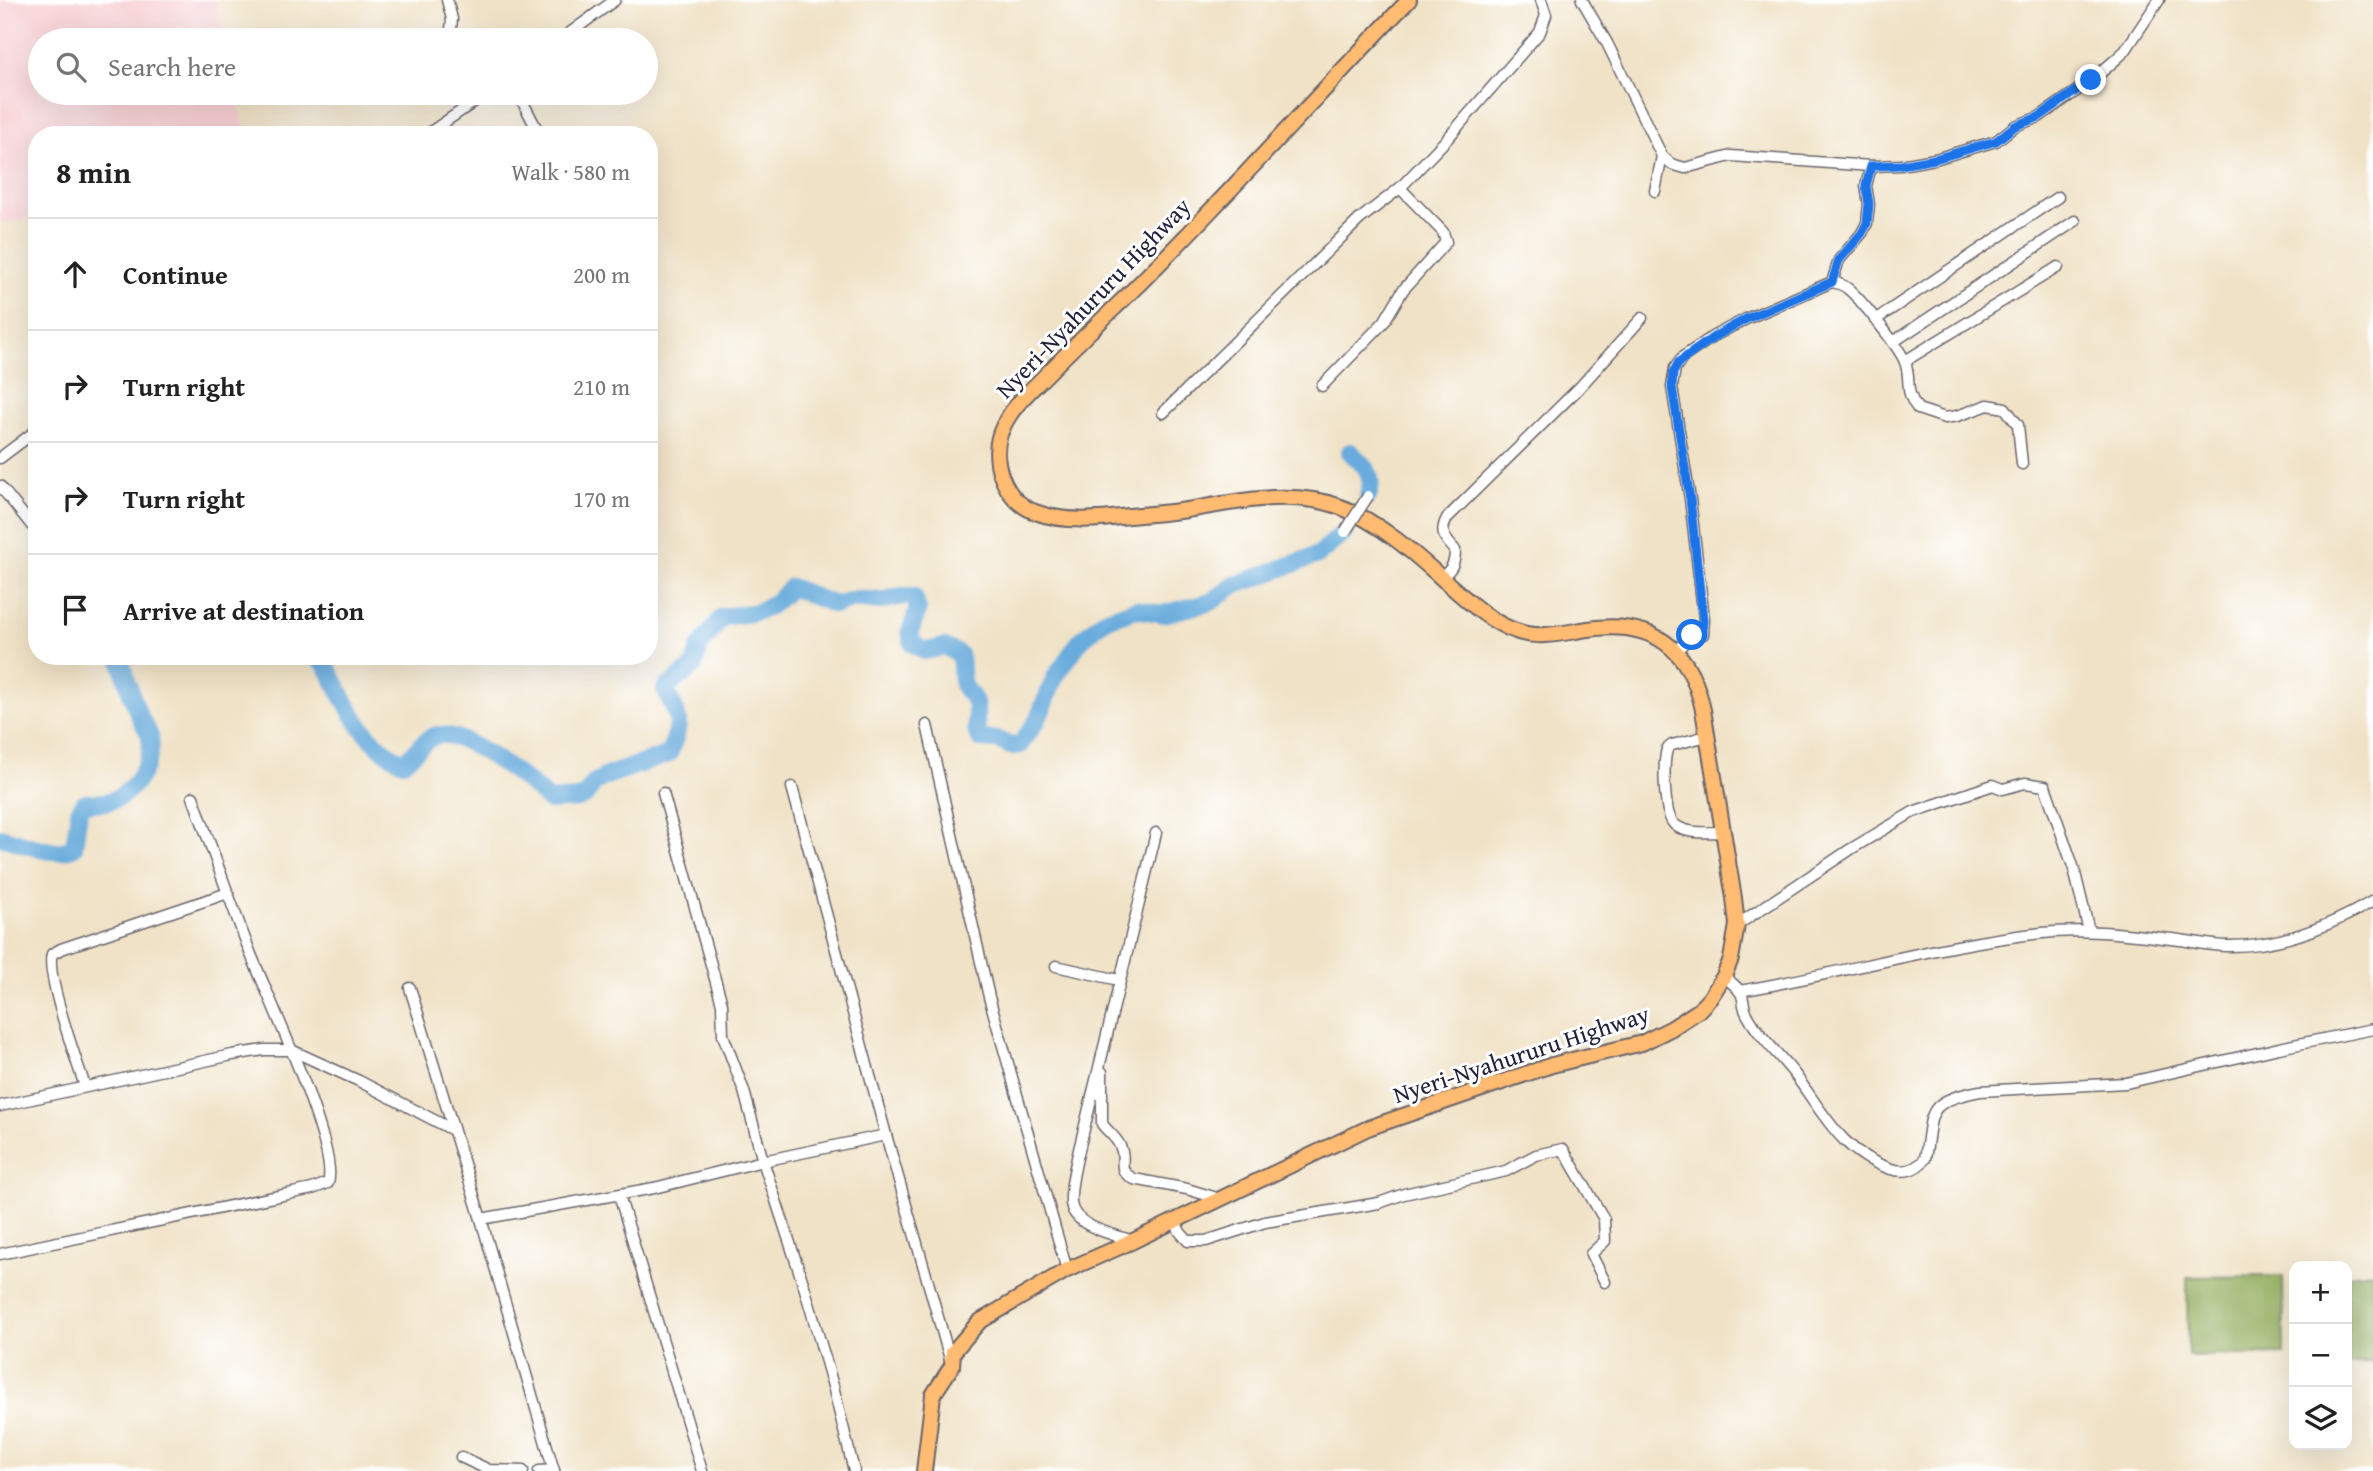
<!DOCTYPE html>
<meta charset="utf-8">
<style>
:root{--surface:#fff;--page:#f2f2f2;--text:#222;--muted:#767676;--line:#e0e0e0}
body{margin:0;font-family:"Gentium Book Plus",serif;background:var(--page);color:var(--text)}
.controls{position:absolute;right:21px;bottom:21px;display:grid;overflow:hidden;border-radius:14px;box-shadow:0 7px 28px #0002}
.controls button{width:63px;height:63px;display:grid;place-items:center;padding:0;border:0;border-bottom:2px solid var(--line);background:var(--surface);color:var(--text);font:35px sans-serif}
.stop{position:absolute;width:21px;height:21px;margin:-16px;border:5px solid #1a73e8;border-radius:50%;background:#fff}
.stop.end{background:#1a73e8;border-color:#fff;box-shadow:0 2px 7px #0008}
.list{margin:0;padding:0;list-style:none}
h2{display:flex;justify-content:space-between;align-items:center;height:91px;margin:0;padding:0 28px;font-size:30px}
h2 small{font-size:23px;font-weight:400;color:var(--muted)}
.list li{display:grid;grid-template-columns:46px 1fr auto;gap:21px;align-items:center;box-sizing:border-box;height:112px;padding:0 28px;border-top:2px solid var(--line)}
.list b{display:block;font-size:26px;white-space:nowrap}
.list em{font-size:23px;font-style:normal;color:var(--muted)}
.icon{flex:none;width:38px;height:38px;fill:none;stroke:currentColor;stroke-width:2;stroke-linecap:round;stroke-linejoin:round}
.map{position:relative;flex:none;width:2373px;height:1471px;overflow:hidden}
.search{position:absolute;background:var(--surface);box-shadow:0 7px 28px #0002;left:28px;top:28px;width:630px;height:77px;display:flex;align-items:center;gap:18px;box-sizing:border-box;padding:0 24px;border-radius:38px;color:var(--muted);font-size:26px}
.panel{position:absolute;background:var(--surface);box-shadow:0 7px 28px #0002;left:28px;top:126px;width:630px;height:539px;border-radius:28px}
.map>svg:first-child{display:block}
.built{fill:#f7cfd3}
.forest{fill:#94af61;stroke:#5b684e;stroke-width:2}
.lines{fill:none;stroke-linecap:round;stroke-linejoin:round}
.river{stroke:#67abdc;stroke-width:18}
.minor-casing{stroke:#6a656c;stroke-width:13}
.highway-casing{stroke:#6a656c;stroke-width:18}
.minor{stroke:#fff;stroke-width:10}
.highway{stroke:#ffbb71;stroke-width:14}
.minor-bridge-casing{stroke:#6a656c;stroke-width:13;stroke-linecap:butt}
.minor-bridge{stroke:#fff;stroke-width:10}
.route{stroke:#1a73e8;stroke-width:9}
.labels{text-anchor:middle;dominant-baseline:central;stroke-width:6;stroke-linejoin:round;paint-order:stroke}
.street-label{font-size:24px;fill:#22223b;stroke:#fff}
</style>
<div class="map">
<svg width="2373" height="1471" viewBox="0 0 2373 1471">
<rect width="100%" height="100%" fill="#fff"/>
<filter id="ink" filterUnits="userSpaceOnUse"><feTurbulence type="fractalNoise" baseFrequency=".0143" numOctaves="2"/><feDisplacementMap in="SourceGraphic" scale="14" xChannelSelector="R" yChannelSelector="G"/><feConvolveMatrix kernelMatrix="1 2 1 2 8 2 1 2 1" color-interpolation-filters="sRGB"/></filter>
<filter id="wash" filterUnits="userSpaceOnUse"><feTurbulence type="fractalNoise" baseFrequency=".00686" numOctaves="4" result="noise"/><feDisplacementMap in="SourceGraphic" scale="28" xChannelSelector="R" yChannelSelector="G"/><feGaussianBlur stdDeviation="1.57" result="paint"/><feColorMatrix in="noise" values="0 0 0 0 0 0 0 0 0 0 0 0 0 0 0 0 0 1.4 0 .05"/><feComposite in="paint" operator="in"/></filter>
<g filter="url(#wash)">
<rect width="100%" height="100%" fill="#f0e2c6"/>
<polygon class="built" points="0,0 216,0 225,40 40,40 40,93 236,93 246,135 37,135 37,220 0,222"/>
<g class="forest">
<polygon points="2373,1272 2373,1362 2347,1365 2347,1275"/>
<polygon points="2283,1276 2284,1354 2188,1356 2187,1277"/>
</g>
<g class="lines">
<g class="river">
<path d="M1350,452C1365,466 1376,475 1368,496"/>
<path d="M316,656L326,665C347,705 361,741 403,762C415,755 424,737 438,735C467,732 529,782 550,801L578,799L585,796L595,782L609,775L669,754C682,720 681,722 665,689L694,666L699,648L722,617C757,612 765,616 791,587L835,605L855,599L880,601L902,596L914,597L918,609L910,632L913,644L925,651L945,647L959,654C963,667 959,676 964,687C966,692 972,695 974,700C980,713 972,728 980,739L998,740L1010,746L1020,745L1038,719L1055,677L1080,641L1104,620L1136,609L1163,614L1211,602L1233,586L1318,555L1345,532"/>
<path d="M0,837C22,842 54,859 74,847L79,811L84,803C92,802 98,803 105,802C117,801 129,791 136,782C145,770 153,753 150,737C148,729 141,721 138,713C131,694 125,676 120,656"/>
</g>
</g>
</g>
<g filter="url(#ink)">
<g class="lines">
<defs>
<g id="minor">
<polyline points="447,0 452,19 450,40"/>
<polyline points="1582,0 1607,43 1662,156 1671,164 1685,168 1731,156 1871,166 1901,165 1935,159 1996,141 2015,126 2039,117 2091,81 2114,61 2125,51 2159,0"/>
<polyline points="560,40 615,0"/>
<polyline points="460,93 469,105"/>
<polyline points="518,93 540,135"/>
<polyline points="426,135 487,93"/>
<path d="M1871,166L1866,186L1869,204L1867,223L1862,233L1839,260L1832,282C1837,283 1842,284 1847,288C1859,297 1900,348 1905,362C1912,380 1903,390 1918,409L1945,418L1957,416L1988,405L2005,408L2018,425L2022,464"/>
<polyline points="1655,191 1662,156"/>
<polyline points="1875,320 2058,197"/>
<polyline points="1893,342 2075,221"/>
<polyline points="1905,361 2058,267"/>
<polyline points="1322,386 1384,322 1403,290 1446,242 1443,232 1400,188"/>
<polyline points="1163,413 1360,219 1400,188 1447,139 1540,32 1546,15 1541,0"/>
<polyline points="0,458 37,430"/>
<polyline points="0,486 37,532"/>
<path d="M1442,577C1452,569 1455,563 1455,550C1445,539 1439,533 1447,518L1579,388L1642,318"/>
<polyline points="1675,652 1692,635 1703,634 1704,619 1690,499 1672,387 1675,368 1683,357 1714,336 1746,319 1832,282"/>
<polyline points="927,725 989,997 1067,1270"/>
<path d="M1707,736L1672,745L1667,749C1663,764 1663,815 1675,825C1688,835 1709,832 1725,832"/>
<polyline points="792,787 886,1135 950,1359"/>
<polyline points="663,793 722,1004 723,1035 744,1091 763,1161 804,1286 833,1386 854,1471"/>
<polyline points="1737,925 1851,849 1913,812 1993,785 2003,789 2025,783 2045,786 2074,869 2089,931"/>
<polyline points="1056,966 1119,980"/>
<path d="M1724,976C1729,981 1736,986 1740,991C1744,997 1743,1006 1746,1012C1758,1036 1780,1055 1796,1076C1824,1114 1842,1153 1891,1169C1904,1173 1916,1170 1925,1159C1933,1111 1924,1102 1980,1091L2126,1083L2279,1048L2373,1029"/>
<polyline points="410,988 481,1219 554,1471"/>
<path d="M1739,991C1841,974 1940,944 2042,933C2088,928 2134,935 2180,940C2195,942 2212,946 2227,946C2279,947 2329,927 2373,901"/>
<path d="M1102,1072V1124C1108,1132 1116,1137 1120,1146C1128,1161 1114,1169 1134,1179L1187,1189L1220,1199"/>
<path d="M85,1086C77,1063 45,973 52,954L61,949L228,893"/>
<polyline points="0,1106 232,1055 264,1050 291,1050 359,1081 453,1130"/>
<polyline points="619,1195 702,1471"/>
<polyline points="481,1219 654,1188 763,1161 886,1135"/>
<polyline points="1175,1221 1180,1232 1188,1241 1206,1241 1265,1222 1379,1203 1404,1194 1506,1171 1536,1155 1563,1149 1604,1219 1605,1241 1591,1254 1605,1282"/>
<path d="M1133,1241C1114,1234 1072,1227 1071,1202C1070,1187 1074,1172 1077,1158L1156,833"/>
<path d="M0,1254L312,1189L328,1183C340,1150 266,992 250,952C230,901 212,849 193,797"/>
<polyline points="461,1457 489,1470 523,1471"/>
<polyline points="539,1471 554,1470"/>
</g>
<path id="highway" d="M924,1471L933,1395L952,1366L953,1352L979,1322L1067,1270L1133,1241L1368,1128L1552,1065L1642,1043L1672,1028L1698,1011L1710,998L1724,976L1731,959L1737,925L1734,898L1703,710C1690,647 1653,620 1588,629C1566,632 1539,640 1516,631C1489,622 1466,599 1445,581C1414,553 1378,521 1338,506C1290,489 1236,502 1187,510C1168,513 1148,514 1129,516C1099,520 1065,523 1035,512C1003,500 988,457 1003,427C1011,408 1030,391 1044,377C1073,347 1103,319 1133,290C1228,196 1316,96 1409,0"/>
</defs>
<use href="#minor" class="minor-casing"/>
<use href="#highway" class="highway-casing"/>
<use href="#minor" class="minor"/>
<use href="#highway" class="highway"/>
<defs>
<polyline id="minor-bridge" points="1345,532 1368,496"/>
</defs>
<use href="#minor-bridge" class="minor-bridge-casing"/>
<use href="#minor-bridge" class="minor-bridge"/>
</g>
</g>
<g class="lines" filter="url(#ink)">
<polyline class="route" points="1692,635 1703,634 1703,619 1690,499 1672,387 1673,373 1679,362 1714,337 1746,319 1832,282 1839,260 1862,233 1867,223 1869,204 1866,186 1871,166 1901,165 1935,159 1996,141 2015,126 2039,117 2091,80"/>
</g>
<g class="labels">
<g class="street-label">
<text transform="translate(1093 298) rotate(-46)">Nyeri-Nyahururu Highway</text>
<text transform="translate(1521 1054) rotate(-18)">Nyeri-Nyahururu Highway</text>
</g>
</g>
</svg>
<div class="controls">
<button>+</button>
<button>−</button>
<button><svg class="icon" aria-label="layers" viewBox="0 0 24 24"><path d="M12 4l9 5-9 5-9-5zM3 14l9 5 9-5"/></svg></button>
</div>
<div class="stop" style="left:1692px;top:635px"></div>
<div class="stop end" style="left:2091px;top:80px"></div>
<div class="search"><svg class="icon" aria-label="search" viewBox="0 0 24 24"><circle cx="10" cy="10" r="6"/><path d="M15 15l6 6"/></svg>Search here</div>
<section class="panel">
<h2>8 min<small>Walk · 580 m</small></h2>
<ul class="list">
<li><svg class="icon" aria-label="ahead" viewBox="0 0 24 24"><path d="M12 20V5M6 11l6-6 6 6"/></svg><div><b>Continue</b></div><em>200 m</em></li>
<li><svg class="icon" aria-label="right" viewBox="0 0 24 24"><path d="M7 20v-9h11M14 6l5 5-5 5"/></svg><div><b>Turn right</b></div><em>210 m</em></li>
<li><svg class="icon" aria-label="right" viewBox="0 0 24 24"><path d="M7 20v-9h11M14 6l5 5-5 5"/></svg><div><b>Turn right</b></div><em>170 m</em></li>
<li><svg class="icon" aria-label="arrive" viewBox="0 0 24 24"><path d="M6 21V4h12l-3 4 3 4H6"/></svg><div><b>Arrive at destination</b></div></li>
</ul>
</section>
</div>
